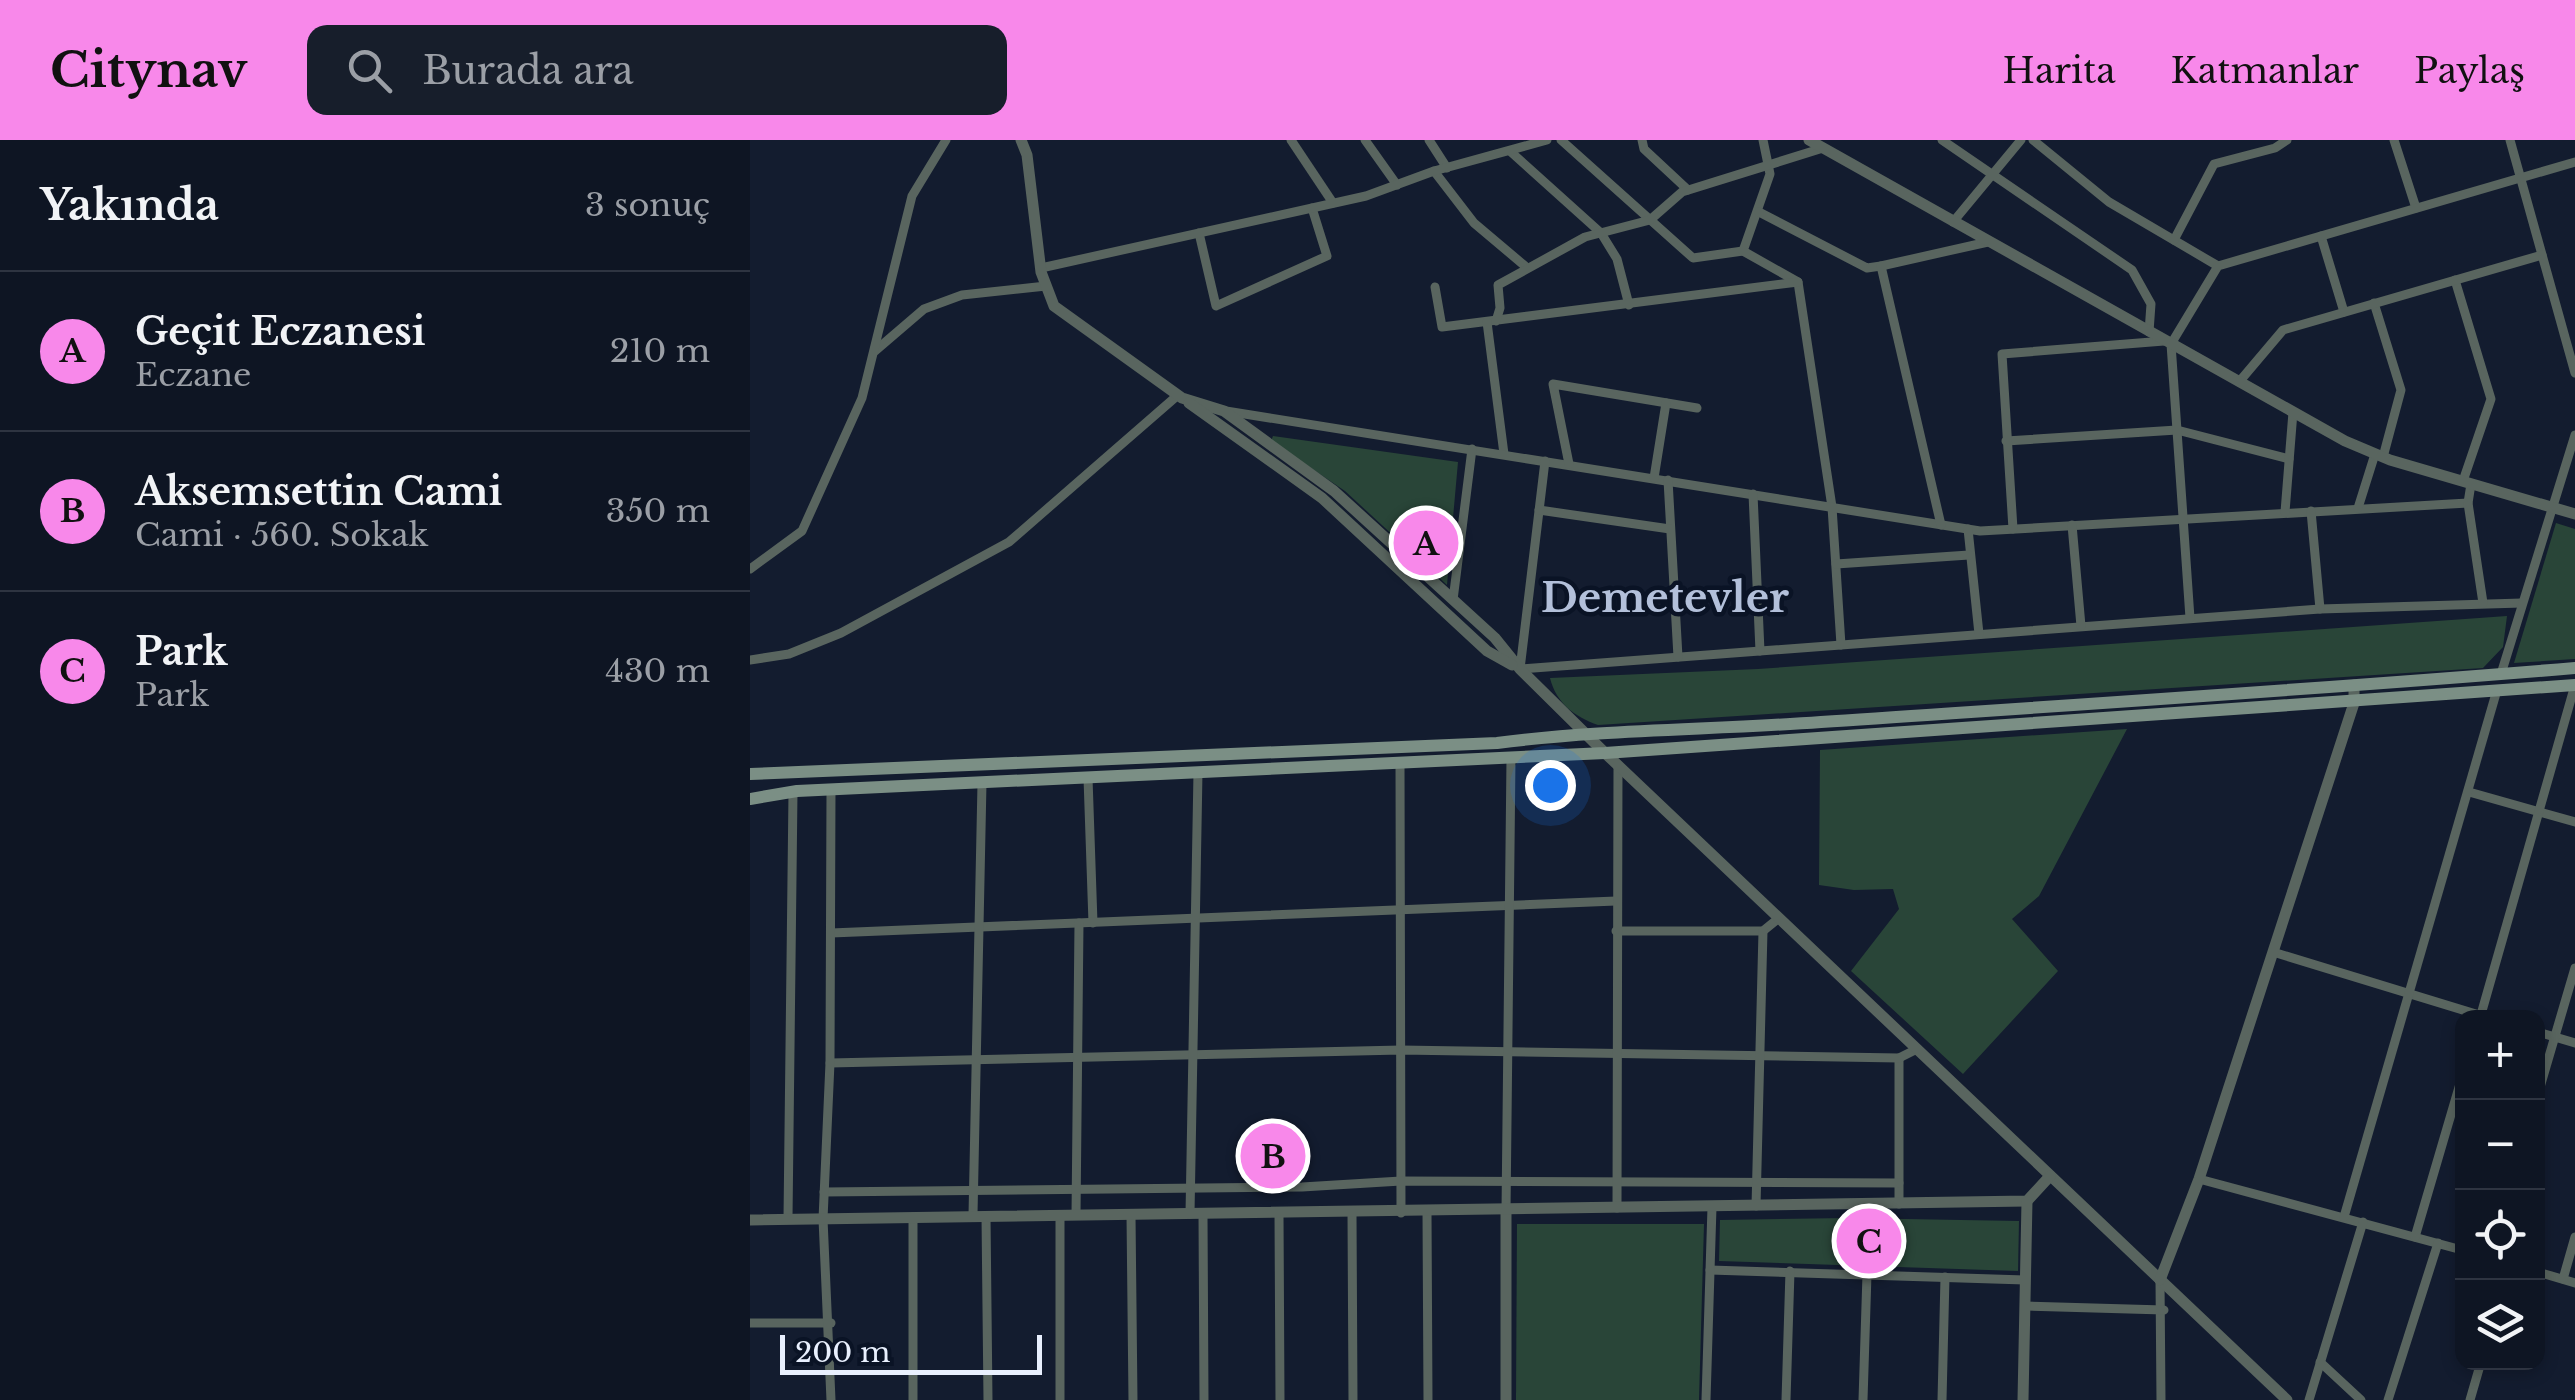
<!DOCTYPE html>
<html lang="tr">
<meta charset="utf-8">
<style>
:root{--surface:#0e1523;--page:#171e2b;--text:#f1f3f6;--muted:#9b9fa6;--line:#2e3441;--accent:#f888ea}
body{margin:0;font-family:"Libre Baskerville",serif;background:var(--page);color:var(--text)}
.controls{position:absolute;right:30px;bottom:30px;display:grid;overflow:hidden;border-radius:20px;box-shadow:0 5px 15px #0003}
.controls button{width:90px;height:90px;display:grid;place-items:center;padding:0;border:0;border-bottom:2px solid var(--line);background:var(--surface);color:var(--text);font:50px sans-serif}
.scale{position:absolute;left:30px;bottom:25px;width:262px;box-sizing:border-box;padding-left:10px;border:5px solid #e9f0fe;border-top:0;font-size:28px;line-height:35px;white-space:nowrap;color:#e9f0fe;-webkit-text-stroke:8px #0a1325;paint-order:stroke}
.you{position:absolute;left:800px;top:645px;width:35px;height:35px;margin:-25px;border:8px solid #fff;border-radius:50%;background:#1a73e8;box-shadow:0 0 0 15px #1a73e833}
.badge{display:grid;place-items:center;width:65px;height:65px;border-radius:50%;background:var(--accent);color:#111;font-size:32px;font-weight:700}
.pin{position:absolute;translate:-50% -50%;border:5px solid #fff;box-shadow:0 2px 10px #0006}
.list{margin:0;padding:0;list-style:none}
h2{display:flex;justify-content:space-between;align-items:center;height:130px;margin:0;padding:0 40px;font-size:42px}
h2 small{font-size:32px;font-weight:400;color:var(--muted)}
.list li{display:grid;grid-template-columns:65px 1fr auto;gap:30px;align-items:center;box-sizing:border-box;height:160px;padding:0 40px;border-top:2px solid var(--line)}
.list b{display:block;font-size:38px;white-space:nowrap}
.list p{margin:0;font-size:32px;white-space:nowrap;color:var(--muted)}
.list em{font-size:32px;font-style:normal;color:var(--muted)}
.icon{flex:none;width:55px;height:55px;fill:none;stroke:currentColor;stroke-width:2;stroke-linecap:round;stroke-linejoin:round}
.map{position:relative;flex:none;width:1825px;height:1260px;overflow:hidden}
header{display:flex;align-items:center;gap:60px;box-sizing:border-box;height:140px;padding:0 50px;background:var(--accent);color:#111}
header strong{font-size:48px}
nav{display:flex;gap:55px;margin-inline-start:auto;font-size:35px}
.search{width:700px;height:90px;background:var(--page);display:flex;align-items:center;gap:25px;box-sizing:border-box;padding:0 35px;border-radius:20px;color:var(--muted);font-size:38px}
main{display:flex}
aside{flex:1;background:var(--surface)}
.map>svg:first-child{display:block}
.green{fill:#294538}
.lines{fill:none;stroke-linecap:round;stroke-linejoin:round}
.minor{stroke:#59655f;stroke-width:9}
.tertiary{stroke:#59655f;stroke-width:11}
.secondary{stroke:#7b8f85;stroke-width:12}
.labels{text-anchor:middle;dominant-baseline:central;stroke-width:9;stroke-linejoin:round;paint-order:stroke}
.district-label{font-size:40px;font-weight:bold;fill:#b3c0da;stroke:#0a1325}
</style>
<header>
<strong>Citynav</strong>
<div class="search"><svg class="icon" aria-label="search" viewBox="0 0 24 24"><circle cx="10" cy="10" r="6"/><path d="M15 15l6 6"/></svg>Burada ara</div>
<nav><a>Harita</a><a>Katmanlar</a><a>Paylaş</a></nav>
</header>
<main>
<aside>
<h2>Yakında<small>3 sonuç</small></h2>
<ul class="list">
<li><span class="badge">A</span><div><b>Geçit Eczanesi</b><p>Eczane</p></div><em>210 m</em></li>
<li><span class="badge">B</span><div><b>Aksemsettin Cami</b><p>Cami · 560. Sokak</p></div><em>350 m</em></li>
<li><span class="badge">C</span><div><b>Park</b><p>Park</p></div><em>430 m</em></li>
</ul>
</aside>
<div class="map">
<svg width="1825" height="1260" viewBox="0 0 1825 1260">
<rect width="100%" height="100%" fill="#131c2f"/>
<g class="green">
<polygon points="523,296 708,322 697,445 595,351 521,301"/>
<polygon points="1806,383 1825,389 1825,519 1764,523"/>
<path d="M1757,476L1753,507L1733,528L848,585C825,577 806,563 800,538L1008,529Z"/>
<polygon points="1377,589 1289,756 1262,779 1308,831 1213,934 1101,831 1149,769 1143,749 1104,750 1069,745 1070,610"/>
<polygon points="1097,1078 1269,1081 1268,1131 969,1121 970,1080"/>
<polygon points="767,1084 954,1084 949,1260 766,1260"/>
</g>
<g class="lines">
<g class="minor">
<polyline points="541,0 583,63"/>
<polyline points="615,0 647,45"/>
<polyline points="679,0 697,28"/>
<polyline points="811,0 943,118 993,111"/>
<polyline points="892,0 894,9 938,50"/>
<polyline points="1013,0 1020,34 993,111 1048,142 1082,367 1091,505"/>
<polyline points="1192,0 1382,130 1401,164 1399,192"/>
<polyline points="1283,0 1359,62 1468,126"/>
<polyline points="1644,0 1666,68"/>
<polyline points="1760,0 1825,233"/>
<polyline points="761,12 851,93 867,119 879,165"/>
<polyline points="684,31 724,83 775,126"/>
<polyline points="1009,72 1117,128 1131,126"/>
<polyline points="1203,82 1271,0"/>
<polyline points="449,93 466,166 577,116 562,68"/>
<polyline points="1571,96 1594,172"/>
<polyline points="1424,100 1464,24 1525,8 1537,0"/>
<polyline points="291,128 616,56 684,31 797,0"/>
<polyline points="1705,140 1741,259 1713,341"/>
<polyline points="685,147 692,187 1048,142"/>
<polyline points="1624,163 1651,250 1633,317"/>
<polyline points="746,181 750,168 748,145 835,97 900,80 932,52 1073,8"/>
<polyline points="737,182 754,314"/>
<polyline points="125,211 174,169 212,155 296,146"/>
<polyline points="1489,242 1533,190 1792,115"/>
<polyline points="476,271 1230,391 1718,363"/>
<polyline points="1256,301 1427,290 1539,319"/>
<polyline points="795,321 770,529 1570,469 1772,463"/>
<polyline points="819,324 803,244 947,268"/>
<polyline points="904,338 916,263"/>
<polyline points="918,340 928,517"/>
<polyline points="1721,344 1718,363 1733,463"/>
<polyline points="1003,354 1010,511"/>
<polyline points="1608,368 1625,314"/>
<polyline points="789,370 920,389"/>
<polyline points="1561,371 1570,469"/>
<polyline points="1535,372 1543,272"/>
<polyline points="1191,385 1131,126 1238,102"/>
<polyline points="1322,385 1331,486"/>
<polyline points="1218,389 1229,494"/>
<polyline points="1263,389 1252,214 1414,201"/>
<polyline points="1086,424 1219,415"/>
<polyline points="0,429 52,391 112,258 162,56 196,0"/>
<polyline points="703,460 722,309"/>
<polyline points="1440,478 1421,204 1468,126 1825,22"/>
<polyline points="0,520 39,514 91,493 259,402 428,255"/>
<polyline points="1751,534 1825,295"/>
<polyline points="650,623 651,1073"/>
<polyline points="338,638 343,783"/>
<polyline points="1719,652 1825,682"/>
<polyline points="866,791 1013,791 1029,778"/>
<polyline points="81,793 866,761"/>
<polyline points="1523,812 1739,878"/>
<polyline points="1730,878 1825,545"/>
<polyline points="1788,892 1825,903"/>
<polyline points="1149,918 1149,1064"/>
<polyline points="80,923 651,910 1149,918 1167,909"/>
<polyline points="1788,954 1825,828"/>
<polyline points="1449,1039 1712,1110"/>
<polyline points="74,1052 552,1047 651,1041 1149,1043"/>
<polyline points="1006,1066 1013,791"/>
<polyline points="867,1068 868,625"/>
<polyline points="756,1071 761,618"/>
<polyline points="677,1072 678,1260"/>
<polyline points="602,1073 603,1260"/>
<polyline points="440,1074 448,632"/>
<polyline points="453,1074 454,1260"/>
<polyline points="529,1074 530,1260"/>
<polyline points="223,1075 232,643"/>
<polyline points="310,1075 310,1260"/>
<polyline points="326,1075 329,783"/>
<polyline points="381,1075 383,1260"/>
<polyline points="236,1076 238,1260"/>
<polyline points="163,1077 163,1260"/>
<polyline points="1594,1077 1747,550"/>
<polyline points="38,1078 43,652"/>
<polyline points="1665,1097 1712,937"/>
<polyline points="960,1130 1275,1140"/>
<polyline points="1788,1132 1825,1143"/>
<polyline points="1813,1139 1825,1097"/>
<polyline points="1410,1140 1411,1260"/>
<polyline points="1275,1166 1414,1170"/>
<polyline points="0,1183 81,1183"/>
<polyline points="1570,1222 1611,1260"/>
<polyline points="81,1260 73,1079 80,923 81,650"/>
<polyline points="956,1260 962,1067"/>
<polyline points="1036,1260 1040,1131"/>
<polyline points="1113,1260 1117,1134"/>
<polyline points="1192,1260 1195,1137"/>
<polyline points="1559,1260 1613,1082"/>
<polyline points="1638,1260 1688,1103"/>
<polyline points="1720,1260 1731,1222"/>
</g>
<g class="tertiary">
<polyline points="271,0 277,15 291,132 304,166 432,258 474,271 584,351 745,498 770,529 855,613 1537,1260"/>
<polyline points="1059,0 1595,301 1640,320 1825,374"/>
<polyline points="439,263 572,358 737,511 762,525"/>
<polyline points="756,1071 756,1260"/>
<polyline points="0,1080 1277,1061 1300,1036"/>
<polyline points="1410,1140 1449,1039 1604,563 1604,545"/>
<polyline points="1273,1260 1277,1061"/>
</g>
<g class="secondary">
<path d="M0,634L747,603C855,589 963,590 1071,582C1322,565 1574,549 1825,528"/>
<polyline points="0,659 47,651 855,613 1825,545"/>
</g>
</g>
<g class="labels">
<g class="district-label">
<text x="915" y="458">Demetevler</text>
</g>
</g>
</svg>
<div class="controls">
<button>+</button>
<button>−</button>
<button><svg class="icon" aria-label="locate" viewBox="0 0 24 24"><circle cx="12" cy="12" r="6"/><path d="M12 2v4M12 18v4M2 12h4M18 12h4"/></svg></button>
<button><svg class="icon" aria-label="layers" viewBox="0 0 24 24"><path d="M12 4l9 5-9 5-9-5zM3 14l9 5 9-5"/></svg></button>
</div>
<div class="scale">200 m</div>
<div class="you"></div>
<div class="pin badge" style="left:676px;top:403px">A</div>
<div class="pin badge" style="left:523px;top:1016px">B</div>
<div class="pin badge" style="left:1119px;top:1101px">C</div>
</div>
</main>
